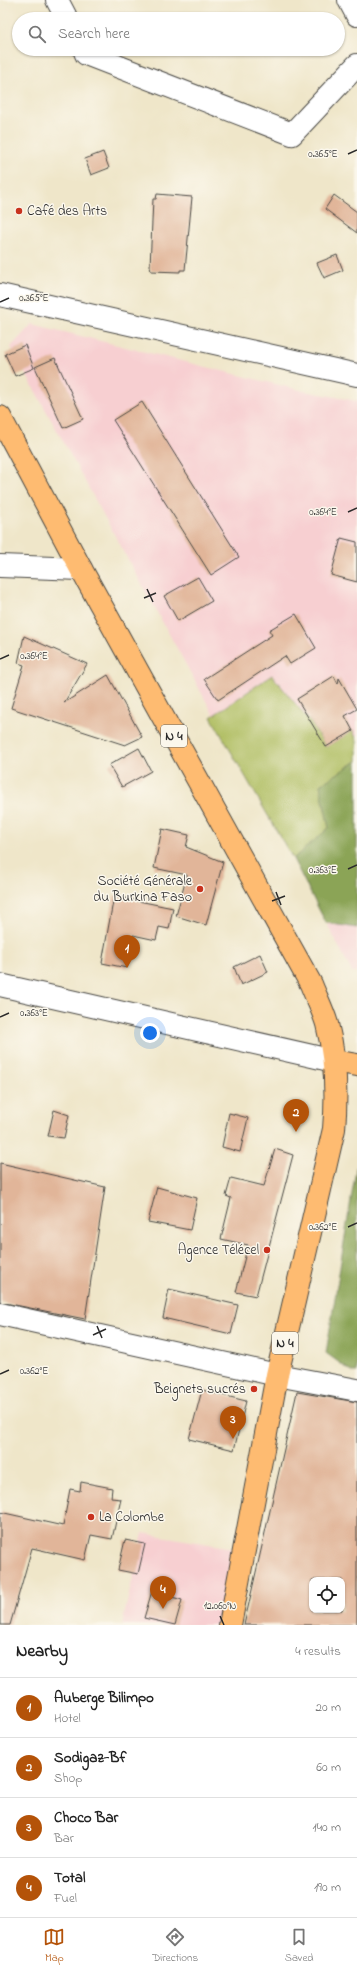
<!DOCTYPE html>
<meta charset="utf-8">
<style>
:root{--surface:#fff;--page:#f6f6f6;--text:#222;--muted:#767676;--line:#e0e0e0;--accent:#b45309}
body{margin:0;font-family:"Indie Flower",sans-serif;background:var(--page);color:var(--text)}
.controls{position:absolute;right:12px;bottom:12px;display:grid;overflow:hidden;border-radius:8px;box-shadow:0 1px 3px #0004}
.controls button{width:36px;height:36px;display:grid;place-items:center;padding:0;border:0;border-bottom:1px solid var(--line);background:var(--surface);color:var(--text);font:20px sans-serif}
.you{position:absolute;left:150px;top:1033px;width:14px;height:14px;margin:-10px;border:3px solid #fff;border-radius:50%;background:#1a73e8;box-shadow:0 0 0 6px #1a73e833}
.badge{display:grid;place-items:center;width:26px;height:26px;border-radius:50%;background:var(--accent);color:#fff;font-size:13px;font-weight:700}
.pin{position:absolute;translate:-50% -33px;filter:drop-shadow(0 1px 2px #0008)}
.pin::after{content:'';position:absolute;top:21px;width:14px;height:12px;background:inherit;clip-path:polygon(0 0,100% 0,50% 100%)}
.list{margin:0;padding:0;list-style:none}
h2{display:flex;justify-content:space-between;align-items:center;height:52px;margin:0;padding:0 16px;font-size:17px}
h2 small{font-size:13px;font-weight:400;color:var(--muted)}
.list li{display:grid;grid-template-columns:26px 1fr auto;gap:12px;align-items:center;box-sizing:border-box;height:60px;padding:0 16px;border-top:1px solid var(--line)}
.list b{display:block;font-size:15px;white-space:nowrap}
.list p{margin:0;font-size:13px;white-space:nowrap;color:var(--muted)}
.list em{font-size:13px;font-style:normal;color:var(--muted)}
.icon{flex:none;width:22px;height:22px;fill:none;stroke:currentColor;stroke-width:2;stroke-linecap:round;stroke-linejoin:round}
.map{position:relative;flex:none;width:357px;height:1625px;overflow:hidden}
.search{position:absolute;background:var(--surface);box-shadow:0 1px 3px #0004;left:12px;right:12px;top:12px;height:44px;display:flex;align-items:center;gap:10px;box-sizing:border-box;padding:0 14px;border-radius:22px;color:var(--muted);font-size:15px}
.sheet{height:292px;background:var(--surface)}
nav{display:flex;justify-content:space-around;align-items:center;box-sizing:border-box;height:56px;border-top:1px solid var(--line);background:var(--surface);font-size:11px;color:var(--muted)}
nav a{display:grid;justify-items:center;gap:2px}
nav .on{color:var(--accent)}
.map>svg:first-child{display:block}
.built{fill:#f7cfd1}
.green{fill:#afbd60;stroke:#6d7446}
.forest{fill:#8ba456;stroke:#5b6840}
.building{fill:#e1b599;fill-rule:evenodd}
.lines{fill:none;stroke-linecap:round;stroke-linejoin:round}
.street-casing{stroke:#484743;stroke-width:24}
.highway-casing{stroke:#484743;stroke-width:24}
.street{stroke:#fff;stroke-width:22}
.highway{stroke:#febb71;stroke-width:22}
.ticks{fill:none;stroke:#2b2b2b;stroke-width:1.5}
.poi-dot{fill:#c8321e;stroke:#fbf7ec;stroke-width:1.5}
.labels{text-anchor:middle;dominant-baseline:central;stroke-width:3;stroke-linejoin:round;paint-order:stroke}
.shield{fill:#fbf7ec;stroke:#696865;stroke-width:1}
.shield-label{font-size:13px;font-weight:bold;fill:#2b2b2b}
.poi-label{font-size:14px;fill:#2b2b2b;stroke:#fbf7ec;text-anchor:end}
.ticks-label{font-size:10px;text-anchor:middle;fill:#2b2b2b;stroke:#fbf7ec;stroke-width:3;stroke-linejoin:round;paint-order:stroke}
</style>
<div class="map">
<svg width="357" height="1625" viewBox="0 0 357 1625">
<rect width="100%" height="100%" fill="#fbf7ec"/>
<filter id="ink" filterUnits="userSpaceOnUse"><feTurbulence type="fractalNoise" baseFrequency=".025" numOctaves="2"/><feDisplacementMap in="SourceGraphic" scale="8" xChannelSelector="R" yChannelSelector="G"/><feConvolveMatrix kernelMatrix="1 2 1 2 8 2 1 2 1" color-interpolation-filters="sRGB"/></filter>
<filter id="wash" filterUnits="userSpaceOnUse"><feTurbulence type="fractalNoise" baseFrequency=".012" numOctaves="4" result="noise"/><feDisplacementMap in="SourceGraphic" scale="16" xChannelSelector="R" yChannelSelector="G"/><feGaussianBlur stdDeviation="0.9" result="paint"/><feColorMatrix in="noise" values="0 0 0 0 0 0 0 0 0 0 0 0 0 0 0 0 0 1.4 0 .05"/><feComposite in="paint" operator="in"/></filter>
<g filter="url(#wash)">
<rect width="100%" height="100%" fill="#efe6c9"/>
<g class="built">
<polygon points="32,324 304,391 357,401 357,973 352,972 293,859 11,347"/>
<polygon points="143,1533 245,1550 230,1625 122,1625"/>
</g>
<polygon class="green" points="272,675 311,723 326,747 353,731 357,740 357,761 320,785 329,828 293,859 211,717"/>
<g class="forest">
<polygon points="357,761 357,928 326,923 293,859 329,828 320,785"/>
<polygon points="357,1163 357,1372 352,1372 326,1353"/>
</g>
<g id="blocks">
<g class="building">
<polygon points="103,152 109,168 91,175 85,159"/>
<polygon points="157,194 192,197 185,270 180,270 180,272 151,271 150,267 153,199 156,199"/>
<polygon points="334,195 357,212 357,233 325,209"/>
<polygon points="337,255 343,270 324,278 317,263"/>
<polygon points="25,345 34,368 15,376 5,354"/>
<polygon points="55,358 83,419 63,428 35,367"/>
<polygon points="142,402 239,557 211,575 113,420"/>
<polygon points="341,538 357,542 357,582 331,575"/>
<polygon points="198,577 212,601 178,621 164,596"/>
<polygon points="296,614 316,648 290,664 285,656 218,700 204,679 272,635 269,630"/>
<polygon points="24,636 87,664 64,703 108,675 142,737 125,745 11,708 24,665 18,663"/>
<polygon points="334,676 338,684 339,678 357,709 345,716 353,731 326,747 297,699"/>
<polygon points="139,748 151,771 122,787 109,765"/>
<polygon points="162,829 189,835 186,847 223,862 206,925 176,916 187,875 154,868"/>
<polygon points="114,896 173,908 169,929 159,927 156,940 133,935 127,968 102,963"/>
<polygon points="260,954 268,972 241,985 234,967"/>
<polygon points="54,1110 69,1115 64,1138 48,1136"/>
<polygon points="229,1113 248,1118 240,1152 222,1147"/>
<polygon points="275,1149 293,1155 256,1296 236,1292 248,1245 221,1239 231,1198 226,1196 231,1178 264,1186"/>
<polygon points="0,1163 105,1187 85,1319 0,1302"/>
<polygon points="157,1187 197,1198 190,1230 148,1222"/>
<polygon points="169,1289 238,1305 231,1334 163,1318"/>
<polygon points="202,1390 246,1401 234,1450 189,1439"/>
<path d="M297,1392L357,1402V1625H244ZM312,1580H342V1610H312Z"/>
<polygon points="81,1482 112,1488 111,1498 121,1499 112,1539 91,1535 85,1560 32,1548 10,1625 0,1625 0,1512 63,1526 70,1489 80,1491"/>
<polygon points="125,1540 145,1544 138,1574 118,1570"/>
<polygon points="152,1591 182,1600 175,1625 144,1618"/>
</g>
</g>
</g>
<g filter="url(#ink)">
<use href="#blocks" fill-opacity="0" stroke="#484743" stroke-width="1"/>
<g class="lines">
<defs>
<g id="street">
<polyline points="57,0 67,19"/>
<polyline points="349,0 357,15"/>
<polyline points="84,49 86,54 292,134 357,65"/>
<polyline points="0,295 357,375"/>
<polyline points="0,566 81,569"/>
<polyline points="0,985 334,1061"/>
<polyline points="0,1314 277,1375 357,1390"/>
</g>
<g id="highway">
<path d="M0,417L81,569L311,984C316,997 323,1010 327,1024C336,1059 337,1094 334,1129L277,1375L230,1625"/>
<polyline points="334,1061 357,1065"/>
</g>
</defs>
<use href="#street" class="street-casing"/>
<use href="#highway" class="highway-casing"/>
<use href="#street" class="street"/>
<use href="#highway" class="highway"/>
</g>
</g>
<path class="ticks" d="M348,154L357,150M0,302L9,298M348,512L357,508M147,589L153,602M144,598L156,593M0,659L9,655M348,869L357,865M276,892L281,905M272,901L285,896M0,1017L9,1013M348,1227L357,1223M97,1326L102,1338M93,1335L106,1329M0,1374L9,1370M220,1616L224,1625"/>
<g class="poi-dot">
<circle cx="19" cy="211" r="4"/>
<circle cx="200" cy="889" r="4"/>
<circle cx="267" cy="1250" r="4"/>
<circle cx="254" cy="1389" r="4"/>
<circle cx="91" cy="1517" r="4"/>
</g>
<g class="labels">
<g class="shield">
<rect x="161" y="725" width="26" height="22" rx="3"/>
<rect x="272" y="1332" width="26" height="22" rx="3"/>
</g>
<g class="shield-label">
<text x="174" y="736">N 4</text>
<text x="285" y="1343">N 4</text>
</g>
<g class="poi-label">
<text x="27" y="211" text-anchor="start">Café des Arts</text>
<text x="192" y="881">Société Générale<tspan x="192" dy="16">du Burkina Faso</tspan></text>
<text x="259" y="1250">Agence Télécel</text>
<text x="246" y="1389">Beignets sucrés</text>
<text x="99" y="1517" text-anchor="start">La Colombe</text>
</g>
</g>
<g class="ticks-label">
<text x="323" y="157">0.365°E</text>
<text x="34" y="301">0.365°E</text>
<text x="323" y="515">0.364°E</text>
<text x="34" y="659">0.364°E</text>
<text x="323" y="873">0.363°E</text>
<text x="34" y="1016">0.363°E</text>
<text x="323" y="1230">0.362°E</text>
<text x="34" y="1374">0.362°E</text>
<text x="220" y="1609">12.060°N</text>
</g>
</svg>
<div class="controls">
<button><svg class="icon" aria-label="locate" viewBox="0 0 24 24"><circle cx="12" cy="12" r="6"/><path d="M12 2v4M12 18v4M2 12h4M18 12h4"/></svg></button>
</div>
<div class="you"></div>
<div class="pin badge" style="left:127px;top:968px">1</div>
<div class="pin badge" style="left:296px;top:1132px">2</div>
<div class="pin badge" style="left:233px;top:1439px">3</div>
<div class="pin badge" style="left:163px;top:1609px">4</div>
<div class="search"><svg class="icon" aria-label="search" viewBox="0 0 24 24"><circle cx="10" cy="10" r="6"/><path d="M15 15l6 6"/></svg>Search here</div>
</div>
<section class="sheet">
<h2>Nearby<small>4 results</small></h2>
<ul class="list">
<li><span class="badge">1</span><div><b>Auberge Bilimpo</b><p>Hotel</p></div><em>20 m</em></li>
<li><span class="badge">2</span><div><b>Sodigaz-Bf</b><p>Shop</p></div><em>60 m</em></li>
<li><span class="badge">3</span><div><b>Choco Bar</b><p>Bar</p></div><em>140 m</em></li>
<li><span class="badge">4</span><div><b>Total</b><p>Fuel</p></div><em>190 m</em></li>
</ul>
</section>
<nav>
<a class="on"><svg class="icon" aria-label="map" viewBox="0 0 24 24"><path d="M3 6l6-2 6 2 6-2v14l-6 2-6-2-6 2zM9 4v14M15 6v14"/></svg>Map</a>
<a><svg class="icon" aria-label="directions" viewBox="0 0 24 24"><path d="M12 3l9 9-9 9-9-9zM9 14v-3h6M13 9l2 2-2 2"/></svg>Directions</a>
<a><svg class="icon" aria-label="saved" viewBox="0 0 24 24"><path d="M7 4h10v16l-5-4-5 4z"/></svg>Saved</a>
</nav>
